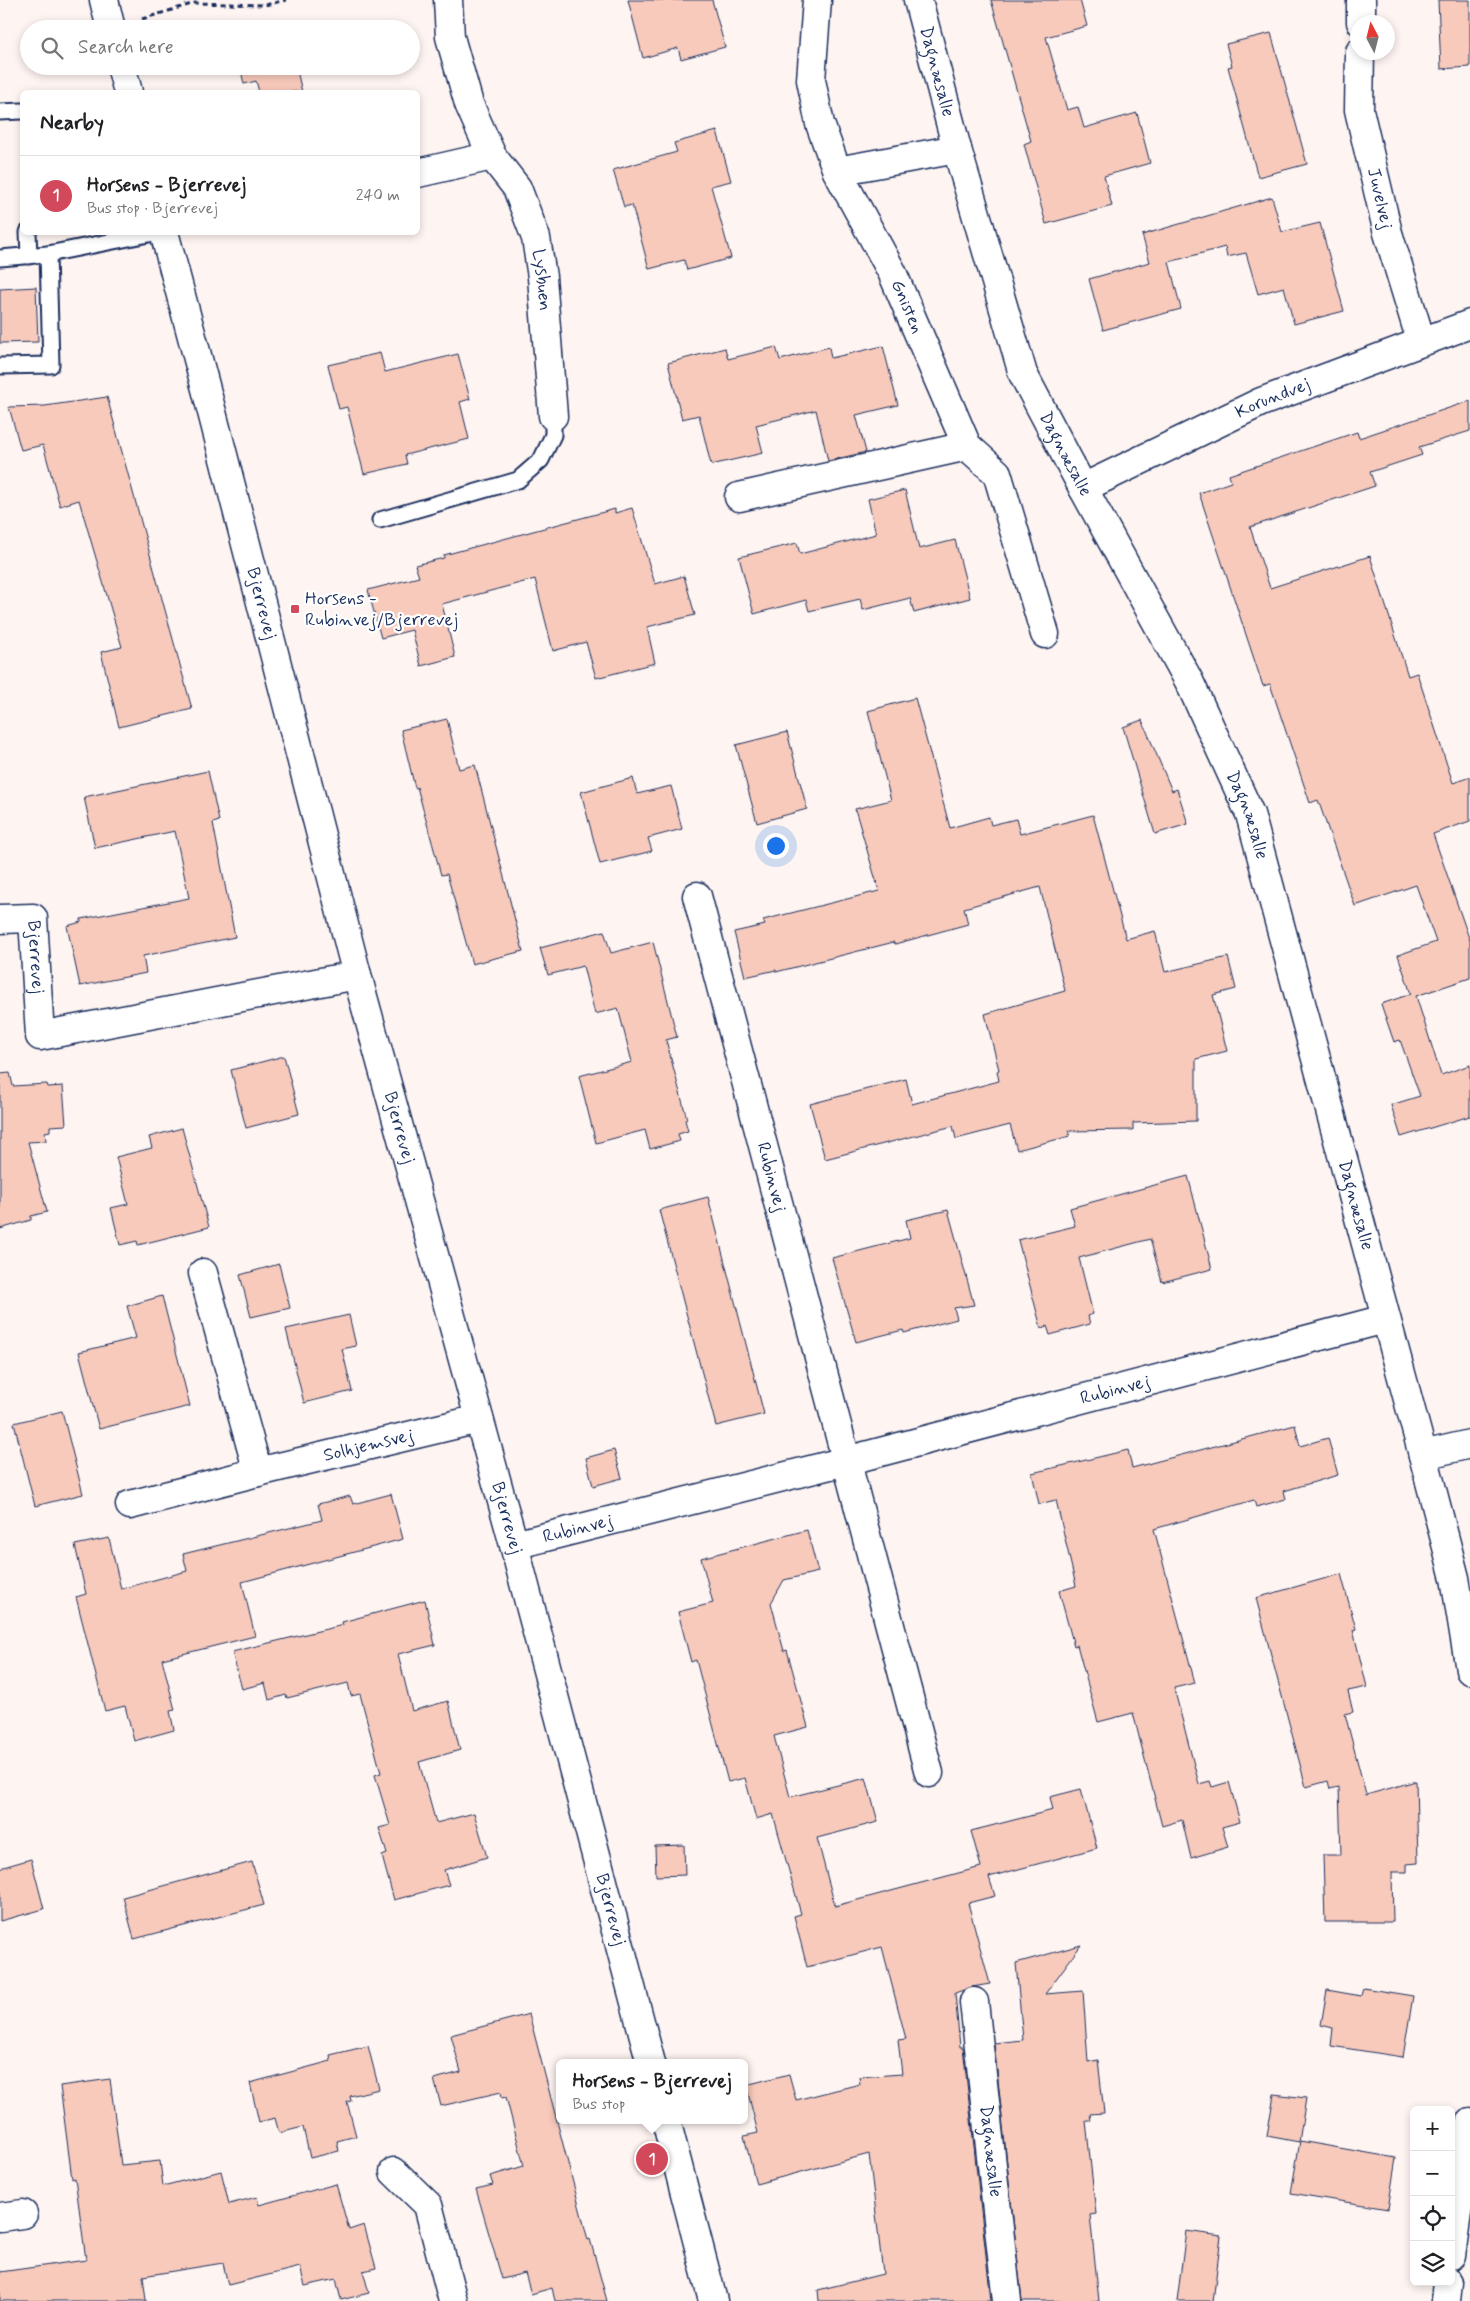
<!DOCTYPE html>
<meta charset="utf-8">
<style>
:root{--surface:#fff;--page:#f6f6f6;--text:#202124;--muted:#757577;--line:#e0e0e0;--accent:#d1495b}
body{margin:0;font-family:Mynerve,sans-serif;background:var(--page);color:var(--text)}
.controls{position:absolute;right:15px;bottom:15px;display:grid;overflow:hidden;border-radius:8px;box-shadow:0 2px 8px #0003}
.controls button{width:45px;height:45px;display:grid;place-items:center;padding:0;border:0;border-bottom:1px solid var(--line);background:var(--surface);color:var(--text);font:25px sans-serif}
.compass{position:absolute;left:1350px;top:15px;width:45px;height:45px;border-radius:50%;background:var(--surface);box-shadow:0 2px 8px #0003;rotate:353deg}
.you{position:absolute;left:775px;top:845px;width:18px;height:18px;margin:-12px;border:4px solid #fff;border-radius:50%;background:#1a73e8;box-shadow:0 0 0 8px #1a73e833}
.badge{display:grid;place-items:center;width:32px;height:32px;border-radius:50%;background:var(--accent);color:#fff;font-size:16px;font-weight:700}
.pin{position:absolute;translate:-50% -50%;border:2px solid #fff;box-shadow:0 1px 5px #0006}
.popup{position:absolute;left:556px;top:2059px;width:192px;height:65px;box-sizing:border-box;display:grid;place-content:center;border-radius:8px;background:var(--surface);filter:drop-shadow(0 1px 4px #0005);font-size:16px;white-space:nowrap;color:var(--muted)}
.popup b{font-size:19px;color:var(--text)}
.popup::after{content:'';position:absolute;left:50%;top:100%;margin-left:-10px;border:10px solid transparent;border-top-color:var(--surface)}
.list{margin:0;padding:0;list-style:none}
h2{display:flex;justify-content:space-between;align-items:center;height:65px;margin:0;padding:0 20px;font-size:21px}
h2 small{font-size:16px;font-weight:400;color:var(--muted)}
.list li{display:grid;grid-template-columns:32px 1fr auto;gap:15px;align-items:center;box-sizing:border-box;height:80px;padding:0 20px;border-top:1px solid var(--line)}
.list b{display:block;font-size:19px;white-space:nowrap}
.list p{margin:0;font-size:16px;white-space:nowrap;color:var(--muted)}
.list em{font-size:16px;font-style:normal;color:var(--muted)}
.icon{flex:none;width:28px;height:28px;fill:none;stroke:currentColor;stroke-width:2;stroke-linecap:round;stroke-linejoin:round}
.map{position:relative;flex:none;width:1470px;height:2301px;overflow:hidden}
.search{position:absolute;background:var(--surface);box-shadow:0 2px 8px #0003;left:20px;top:20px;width:400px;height:55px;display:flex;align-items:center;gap:12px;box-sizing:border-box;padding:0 18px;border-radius:28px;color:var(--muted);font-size:19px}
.panel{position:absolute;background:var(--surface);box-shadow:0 2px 8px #0003;left:20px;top:90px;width:400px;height:145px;border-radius:8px}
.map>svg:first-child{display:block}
.building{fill:#f8cabb;stroke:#1b2f5e}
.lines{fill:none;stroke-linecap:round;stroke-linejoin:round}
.lane-casing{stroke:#1b2f5e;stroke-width:19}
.street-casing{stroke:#1b2f5e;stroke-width:31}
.secondary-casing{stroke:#1b2f5e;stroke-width:31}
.path{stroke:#1b2f5e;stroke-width:3;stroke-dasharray:5 4;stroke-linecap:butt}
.lane{stroke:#fff;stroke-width:15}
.street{stroke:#fff;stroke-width:28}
.secondary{stroke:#fff;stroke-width:28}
.poi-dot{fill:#d1495b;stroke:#fff;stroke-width:2}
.labels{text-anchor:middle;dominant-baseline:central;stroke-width:4.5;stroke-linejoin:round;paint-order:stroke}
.street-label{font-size:18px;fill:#1b2f5e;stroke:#fff}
.poi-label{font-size:18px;fill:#1b2f5e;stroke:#fff;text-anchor:start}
</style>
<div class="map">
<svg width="1470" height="2301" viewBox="0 0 1470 2301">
<rect width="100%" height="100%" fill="#fef4f1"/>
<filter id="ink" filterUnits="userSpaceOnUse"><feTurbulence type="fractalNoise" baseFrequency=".02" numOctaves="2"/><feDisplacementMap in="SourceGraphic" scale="10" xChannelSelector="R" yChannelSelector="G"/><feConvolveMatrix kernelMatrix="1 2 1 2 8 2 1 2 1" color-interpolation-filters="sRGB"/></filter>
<g filter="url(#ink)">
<g class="building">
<polygon points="628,0 712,0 725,47 681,59 678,48 643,58"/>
<polygon points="991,0 1080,0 1087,26 1046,37 1067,110 1078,107 1084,128 1137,113 1150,163 1104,176 1112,206 1046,224 1024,144 1031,141"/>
<polygon points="1438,0 1470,0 1470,67 1441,69"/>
<polygon points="1271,33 1307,164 1258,177 1228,67 1232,66 1226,44"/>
<polygon points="240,66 296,66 302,92 259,92 256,81 244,84"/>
<polygon points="717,131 731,181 711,186 731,258 687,270 684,260 649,269 632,205 624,207 613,170 677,152 674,143"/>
<polygon points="1272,197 1282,232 1320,223 1344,311 1294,324 1284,287 1258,294 1246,253 1227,257 1225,247 1169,262 1181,309 1103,330 1089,279 1150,262 1142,235"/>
<polygon points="36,287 38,342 0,343 0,289"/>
<polygon points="883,346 898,405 856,415 866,452 828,461 816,410 756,425 763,453 711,465 699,415 682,419 668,363 725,348 728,359 776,347 780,360 829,347 831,358"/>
<polygon points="380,353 385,372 458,354 470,399 460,402 469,439 405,455 407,464 364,474 347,407 339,409 328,365"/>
<polygon points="107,397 192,709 119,727 101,652 122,647 79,500 60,506 43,445 21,450 9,407 45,406"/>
<polygon points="1470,401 1470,431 1419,447 1422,455 1370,472 1375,486 1250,527 1270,588 1370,556 1408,676 1417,673 1453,783 1470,777 1470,821 1433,834 1470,941 1470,978 1416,996 1441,1075 1470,1065 1470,1116 1401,1137 1391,1105 1420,1096 1400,1040 1394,1042 1381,1004 1411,994 1398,955 1436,942 1416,885 1355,906 1318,800 1310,803 1270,684 1263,686 1199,493 1231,482 1229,475 1357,432 1359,438"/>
<polygon points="905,490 919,549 955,540 970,598 914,613 910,598 863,610 860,599 809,611 806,600 754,614 739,557 797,543 800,554 876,534 868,499"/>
<polygon points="632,508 655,584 684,576 695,615 647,627 655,663 596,678 586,642 553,651 535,579 442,604 455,657 421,666 412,630 381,638 368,590 419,577 415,565 444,558 444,555 615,509 615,513"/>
<polygon points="915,698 950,828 989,817 991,825 1016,819 1020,834 1093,815 1126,939 1155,931 1165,972 1228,957 1236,989 1213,995 1227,1051 1196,1059 1196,1121 1133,1123 1133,1130 1068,1131 1070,1136 1017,1150 1010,1125 956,1139 953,1126 825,1159 810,1104 906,1079 912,1104 999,1081 997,1071 999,1070 985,1014 1065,991 1040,887 964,908 968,924 895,944 894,942 776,972 776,970 745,977 734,932 765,925 763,920 879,891 855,809 891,800 868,711"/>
<polygon points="447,719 459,769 475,765 523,951 472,964 447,874 441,875 417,787 415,788 401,730"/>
<polygon points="1142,720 1172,791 1177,789 1188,824 1155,834 1123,727"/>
<polygon points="787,732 807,809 757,823 736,745"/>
<polygon points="208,771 219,821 213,823 235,937 143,956 146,973 80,986 67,926 81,922 81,919 189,898 175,831 95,848 84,797"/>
<polygon points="633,778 637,794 671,786 682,829 648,838 652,851 600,864 581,792"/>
<polygon points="604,931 611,953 653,942 677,1037 666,1040 687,1119 685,1120 688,1131 678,1134 680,1141 650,1149 645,1130 596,1143 579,1076 632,1062 618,1008 595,1014 583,966 548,975 540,948"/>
<polygon points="284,1056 299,1114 246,1128 231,1070"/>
<polygon points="10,1073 13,1086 47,1084 48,1087 63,1086 66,1125 50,1126 50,1131 45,1132 46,1141 28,1142 47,1212 31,1216 31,1220 0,1229 0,1074"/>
<polygon points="182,1128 209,1227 138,1245 137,1241 120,1245 111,1208 128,1204 116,1157 152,1148 149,1137"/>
<polygon points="1188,1176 1212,1269 1162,1282 1150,1239 1079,1258 1093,1314 1088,1316 1090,1324 1050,1335 1047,1326 1041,1328 1018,1240 1075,1226 1070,1208"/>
<polygon points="708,1197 764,1414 716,1426 659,1210"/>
<polygon points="948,1210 974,1305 954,1308 957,1319 904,1333 903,1330 856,1342 832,1258 910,1238 906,1220"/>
<polygon points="279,1264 290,1308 251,1317 240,1275"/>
<polygon points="162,1296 190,1406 99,1429 79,1352 136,1338 127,1306"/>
<polygon points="349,1315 356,1346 342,1349 352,1391 304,1403 286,1329"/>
<polygon points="62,1411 83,1494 35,1506 14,1423"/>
<polygon points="1295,1425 1300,1446 1328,1438 1338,1475 1284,1491 1286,1499 1256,1507 1254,1500 1154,1529 1195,1683 1174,1688 1199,1784 1210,1781 1212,1787 1229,1782 1240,1822 1222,1827 1228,1847 1191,1858 1182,1820 1162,1826 1133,1713 1098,1722 1077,1645 1074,1646 1059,1591 1076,1586 1056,1500 1039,1504 1032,1473 1128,1450 1132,1468"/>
<polygon points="614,1450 622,1478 593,1486 586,1458"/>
<polygon points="391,1494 403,1539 242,1582 255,1636 162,1659 175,1710 170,1711 174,1730 134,1741 125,1706 105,1711 76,1597 86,1594 75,1545 109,1538 121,1589 187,1571 183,1554 322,1520 318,1504 350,1496 353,1504"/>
<polygon points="807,1530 818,1572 784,1580 771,1603 784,1651 787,1650 808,1727 774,1736 790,1797 866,1778 878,1822 817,1838 835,1906 981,1867 971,1831 1053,1810 1050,1797 1081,1789 1097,1848 989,1877 995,1896 968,1903 990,1984 972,1987 955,1993 960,2047 963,2047 991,2301 819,2301 818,2290 883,2274 869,2154 756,2184 744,2136 758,2133 746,2085 789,2074 796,2100 860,2084 859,2077 902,2074 898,2040 906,2039 882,1947 807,1967 794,1916 801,1914 773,1814 756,1819 745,1778 728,1782 696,1660 691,1662 678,1612 713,1603 701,1558"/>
<polygon points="1341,1574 1356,1629 1353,1630 1367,1687 1348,1691 1353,1712 1345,1714 1366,1795 1416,1781 1418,1863 1407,1864 1407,1872 1392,1872 1393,1922 1325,1922 1323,1855 1341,1855 1339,1787 1330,1789 1328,1781 1306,1787 1256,1598"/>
<polygon points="425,1600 435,1645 398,1654 412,1711 448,1701 460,1750 419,1762 436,1823 474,1813 487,1857 444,1870 449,1885 394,1900 382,1856 387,1854 379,1828 390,1825 375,1775 381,1773 360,1694 351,1696 348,1683 287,1698 286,1695 269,1700 265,1683 242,1689 232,1652 343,1625 342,1622"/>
<polygon points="684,1845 685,1875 656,1876 655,1846"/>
<polygon points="31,1859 44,1909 0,1921 0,1868"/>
<polygon points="252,1862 264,1905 134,1939 123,1897"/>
<polygon points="1081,1945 1045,1994 1083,1991 1088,2062 1098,2060 1104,2113 1090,2114 1091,2121 1086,2121 1096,2214 1090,2215 1099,2301 1022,2301 994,2043 1023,2040 1016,1963"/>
<polygon points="1363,1988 1413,1996 1403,2057 1331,2046 1333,2028 1321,2025 1327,1990 1361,1996"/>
<polygon points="529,2014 588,2240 590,2239 607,2301 555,2301 552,2288 531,2294 525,2273 502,2279 476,2189 493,2185 490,2176 524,2166 506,2097 502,2098 501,2092 441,2106 434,2079 461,2072 451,2035"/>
<polygon points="368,2046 379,2089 350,2096 351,2101 347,2102 356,2136 337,2141 339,2151 310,2158 303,2127 279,2133 275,2118 259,2122 250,2083 331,2061 330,2055"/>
<polygon points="110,2079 121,2165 160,2161 163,2186 221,2171 229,2204 257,2197 259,2205 336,2184 349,2230 364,2225 376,2268 363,2271 369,2293 341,2300 336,2279 305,2286 300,2267 228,2285 223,2263 143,2276 146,2301 0,2301 0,2272 86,2260 75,2178 72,2179 60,2086"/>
<polygon points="1274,2094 1306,2098 1299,2142 1267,2136"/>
<polygon points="1300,2141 1396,2158 1388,2209 1291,2193"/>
<polygon points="1186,2231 1221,2236 1213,2301 1177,2301"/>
</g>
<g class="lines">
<defs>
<g id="lane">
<polyline points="0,112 22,111"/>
<polyline points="28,232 29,256"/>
<polyline points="0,258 48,254 159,232"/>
<polyline points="0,366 51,365 48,254"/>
<polyline points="380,520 518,480 541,460 553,435 553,416"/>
</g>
<g id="street">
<path id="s1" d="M448,0L450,37L469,104L492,156L517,188L536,238L542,277L553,416"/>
<path id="s2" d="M817,0L811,80L820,124L837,171L892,272L967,446L997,473L1045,634"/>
<path id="s3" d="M918,0L957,149L1023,374L1083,488L1189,681L1250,814L1423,1455L1455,1578L1470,1670"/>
<polyline points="1361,22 1361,0"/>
<path id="s4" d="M1360,52L1359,110L1388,233L1421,341"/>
<polyline points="837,171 957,149"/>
<polyline points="418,173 492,156"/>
<path id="s5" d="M1083,488L1261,402L1470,324"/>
<polyline points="739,497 967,446"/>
<path id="s6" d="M697,896L929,1773"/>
<path id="s7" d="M0,919L33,918L40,1036L357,975"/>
<polyline points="203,1273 258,1472"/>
<polyline points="1423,1455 1470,1444"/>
<path id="s8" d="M130,1505L258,1472L479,1419"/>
<path id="s9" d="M514,1545L846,1461L1385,1319"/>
<path id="s10" d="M974,2002L1007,2301"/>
<polyline points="394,2172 428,2205 453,2301"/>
<polyline points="0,2217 23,2214"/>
<polyline points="1451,2255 1470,2123"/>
<polyline points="1446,2301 1448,2282"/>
</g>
<g id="secondary">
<polyline points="104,0 111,29"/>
<polyline points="121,66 128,92"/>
<path id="s11" d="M164,232L206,389L357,975L514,1545L651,2063"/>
<polyline points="666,2120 713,2301"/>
</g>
</defs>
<use href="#lane" class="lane-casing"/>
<use href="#street" class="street-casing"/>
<use href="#secondary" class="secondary-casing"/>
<polyline class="path" points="142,19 195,3 265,5 286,0"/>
<use href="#lane" class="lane"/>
<use href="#street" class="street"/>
<use href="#secondary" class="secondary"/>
</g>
</g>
<rect class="poi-dot" x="290" y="604" width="10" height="10" rx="2.5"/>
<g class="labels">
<g class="street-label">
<text stroke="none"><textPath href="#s3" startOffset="74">Dagnæsalle</textPath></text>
<text stroke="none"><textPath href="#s4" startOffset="149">Juvelvej</textPath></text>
<text stroke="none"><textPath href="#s1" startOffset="300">Lysbuen</textPath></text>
<text stroke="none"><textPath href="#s2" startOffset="328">Gnisten</textPath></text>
<text stroke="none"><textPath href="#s5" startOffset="210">Korundvej</textPath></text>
<text stroke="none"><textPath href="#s3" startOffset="479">Dagnæsalle</textPath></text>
<text stroke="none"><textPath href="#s11" startOffset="384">Bjerrevej</textPath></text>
<text stroke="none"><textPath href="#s3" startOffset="884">Dagnæsalle</textPath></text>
<text stroke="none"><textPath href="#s7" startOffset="72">Bjerrevej</textPath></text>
<text stroke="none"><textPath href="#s11" startOffset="926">Bjerrevej</textPath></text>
<text stroke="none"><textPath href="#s6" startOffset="291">Rubinvej</textPath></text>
<text stroke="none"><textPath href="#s3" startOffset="1289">Dagnæsalle</textPath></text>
<text stroke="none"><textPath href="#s9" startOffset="621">Rubinvej</textPath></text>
<text stroke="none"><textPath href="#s8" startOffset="246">Solhjemsvej</textPath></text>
<text stroke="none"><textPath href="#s11" startOffset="1331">Bjerrevej</textPath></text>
<text stroke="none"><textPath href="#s9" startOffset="66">Rubinvej</textPath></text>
<text stroke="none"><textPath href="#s11" startOffset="1736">Bjerrevej</textPath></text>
<text stroke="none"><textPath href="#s10" startOffset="150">Dagnæsalle</textPath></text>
</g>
<g class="poi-label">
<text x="305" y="599">Horsens -<tspan x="305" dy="21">Rubinvej/Bjerrevej</tspan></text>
</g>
</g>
</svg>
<div class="controls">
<button>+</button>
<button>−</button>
<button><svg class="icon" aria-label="locate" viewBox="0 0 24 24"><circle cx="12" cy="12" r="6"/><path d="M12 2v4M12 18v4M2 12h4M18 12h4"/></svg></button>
<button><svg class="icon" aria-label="layers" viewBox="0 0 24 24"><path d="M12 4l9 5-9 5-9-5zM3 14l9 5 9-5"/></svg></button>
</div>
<svg class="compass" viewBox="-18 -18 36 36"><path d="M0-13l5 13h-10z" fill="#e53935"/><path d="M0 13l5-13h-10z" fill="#757577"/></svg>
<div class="you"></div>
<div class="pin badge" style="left:652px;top:2159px">1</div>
<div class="popup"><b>Horsens - Bjerrevej</b>Bus stop</div>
<div class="search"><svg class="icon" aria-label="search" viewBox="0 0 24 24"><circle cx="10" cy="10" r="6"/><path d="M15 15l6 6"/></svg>Search here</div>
<section class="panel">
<h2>Nearby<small></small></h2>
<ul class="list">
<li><span class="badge">1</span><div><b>Horsens - Bjerrevej</b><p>Bus stop · Bjerrevej</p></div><em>240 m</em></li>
</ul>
</section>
</div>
